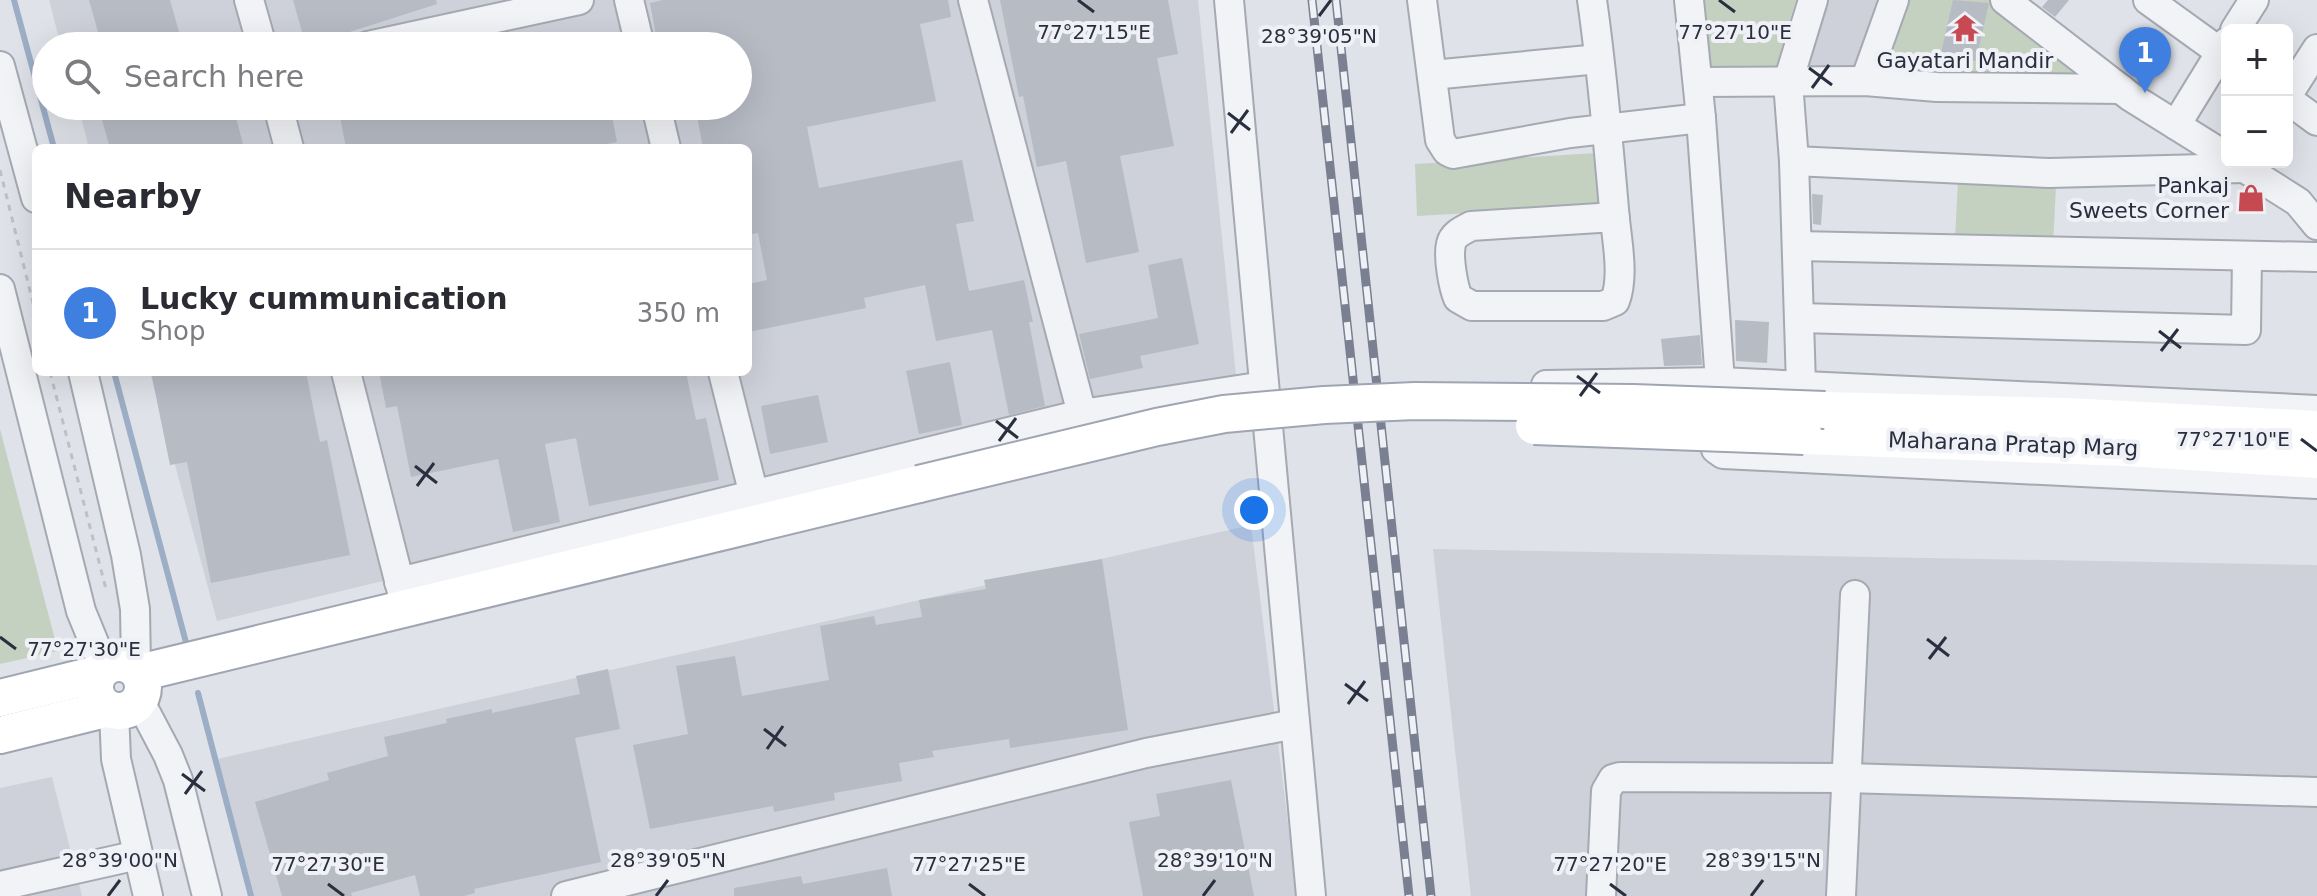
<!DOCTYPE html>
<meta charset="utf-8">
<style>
:root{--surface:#fff;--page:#f2f2f3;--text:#2b2b33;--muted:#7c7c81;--line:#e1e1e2;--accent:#2563eb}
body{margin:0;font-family:"DejaVu Sans",sans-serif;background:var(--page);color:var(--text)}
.controls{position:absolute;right:24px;top:24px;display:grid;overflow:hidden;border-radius:12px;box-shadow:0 8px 32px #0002}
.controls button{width:72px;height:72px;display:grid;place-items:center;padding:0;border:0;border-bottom:2px solid var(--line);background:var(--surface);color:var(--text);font:40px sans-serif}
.you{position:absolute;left:1254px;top:510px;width:28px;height:28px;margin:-20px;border:6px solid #fff;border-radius:50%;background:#1a73e8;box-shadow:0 0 0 12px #1a73e833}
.badge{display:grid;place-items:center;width:52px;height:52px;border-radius:50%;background:var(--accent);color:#fff;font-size:26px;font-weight:700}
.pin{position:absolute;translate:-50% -66px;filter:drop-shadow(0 2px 4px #0008)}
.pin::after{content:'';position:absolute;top:42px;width:28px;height:24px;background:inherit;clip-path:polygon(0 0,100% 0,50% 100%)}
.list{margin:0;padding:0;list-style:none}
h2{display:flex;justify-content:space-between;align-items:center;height:104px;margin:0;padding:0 32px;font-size:34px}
h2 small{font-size:26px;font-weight:400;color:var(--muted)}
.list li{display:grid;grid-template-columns:52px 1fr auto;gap:24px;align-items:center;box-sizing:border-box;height:128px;padding:0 32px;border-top:2px solid var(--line)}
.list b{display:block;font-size:30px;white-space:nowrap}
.list p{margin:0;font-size:26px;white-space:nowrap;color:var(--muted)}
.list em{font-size:26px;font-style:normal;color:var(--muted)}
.icon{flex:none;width:44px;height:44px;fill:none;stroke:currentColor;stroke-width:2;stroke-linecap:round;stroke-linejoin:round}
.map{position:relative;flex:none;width:2317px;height:896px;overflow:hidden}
.search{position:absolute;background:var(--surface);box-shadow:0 8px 32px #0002;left:32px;top:32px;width:720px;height:88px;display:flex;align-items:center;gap:20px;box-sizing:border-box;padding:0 28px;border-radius:44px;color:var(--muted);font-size:30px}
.panel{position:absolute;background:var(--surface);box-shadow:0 8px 32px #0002;left:32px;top:144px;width:720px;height:232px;border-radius:12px}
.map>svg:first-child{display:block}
.built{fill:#ced1da}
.green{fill:#c4d1c1}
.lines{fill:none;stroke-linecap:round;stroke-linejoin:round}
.stream{stroke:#9cadc6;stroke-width:6}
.building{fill:#b7bbc4}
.minor-casing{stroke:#a5a9b2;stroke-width:32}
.major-casing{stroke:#9fa5b3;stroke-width:40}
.path{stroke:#bec0c6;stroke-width:3;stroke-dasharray:6 6;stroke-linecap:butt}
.minor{stroke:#f2f3f6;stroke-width:28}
.major{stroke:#fff;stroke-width:36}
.rail-casing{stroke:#7a8091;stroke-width:9}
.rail{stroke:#eff1f6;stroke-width:6;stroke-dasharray:18;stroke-linecap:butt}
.major-bridge-casing{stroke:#9fa5b3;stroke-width:40;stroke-linecap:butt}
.major-bridge{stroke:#fff;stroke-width:36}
.ticks{fill:none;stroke:#292f3e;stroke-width:3}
.labels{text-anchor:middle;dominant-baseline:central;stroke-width:8;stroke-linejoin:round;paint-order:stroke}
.poi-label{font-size:22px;fill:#292f3e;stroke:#eff1f6}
.street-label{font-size:22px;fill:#292f3e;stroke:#eff1f6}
.ticks-label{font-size:20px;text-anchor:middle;fill:#292f3e;stroke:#eff1f6;stroke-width:8;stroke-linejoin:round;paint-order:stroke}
</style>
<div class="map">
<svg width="2317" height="896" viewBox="0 0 2317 896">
<rect width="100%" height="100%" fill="#dfe2e8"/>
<g class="built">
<polygon points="49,0 1198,0 1236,376 217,621 150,372 748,372 748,148 89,148 78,106 738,106 738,46 61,46"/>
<polygon points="1813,0 1902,0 1865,81 1788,82"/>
<polygon points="1251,525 1297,896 249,896 213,760"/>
<polygon points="1433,549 2317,565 2317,896 1471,896"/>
<polygon points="52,777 82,896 0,896 0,788"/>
</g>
<g class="green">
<polygon points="1694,0 1796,0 1788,26 1783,72 1703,76"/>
<polygon points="1894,0 2005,0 2121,89 1865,81"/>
<polygon points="1596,153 1599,206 1417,216 1415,164"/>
<polygon points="1958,181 2056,186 2053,244 1955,239"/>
<polygon points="0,429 58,651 0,664"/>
</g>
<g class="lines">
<g class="stream">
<polyline points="14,0 54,148"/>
<polyline points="114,372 188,650"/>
<polyline points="198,693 251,896"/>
</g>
</g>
<g class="building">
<polygon points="89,0 170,0 183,46 102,46"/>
<polygon points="293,0 436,0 437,4 306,46"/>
<polygon points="663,0 948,0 951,17 920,24 936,101 807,127 819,188 962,160 974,221 956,224 969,291 1024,280 1033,322 1029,322 1045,406 1009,415 992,330 936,341 925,285 864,298 866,308 748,332 748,284 767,280 758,233 748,235 748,148 703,148 695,106 738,106 738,46 658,46 650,3"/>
<polygon points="1000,0 1168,0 1178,54 1157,58 1174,146 1120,156 1139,252 1086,263 1066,161 1037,167 1023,96 1019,97"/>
<polygon points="1953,0 1989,3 1976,61 1941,53"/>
<polygon points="2048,0 2069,0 2055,17 2042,7"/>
<polygon points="98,106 233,106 244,148 110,148"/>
<polygon points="338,106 610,106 617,142 587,148 346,148"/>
<polygon points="1812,194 1823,195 1821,225 1813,224"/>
<polygon points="1182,258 1199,344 1140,356 1143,368 1090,379 1079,334 1158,318 1148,265"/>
<polygon points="1735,320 1769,322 1767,363 1736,361"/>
<polygon points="1700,335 1702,365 1664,366 1661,339"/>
<polygon points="950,362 962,425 919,434 906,371"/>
<polygon points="151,372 306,372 320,442 327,440 350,555 211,583 187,462 170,465"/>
<polygon points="379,372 686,372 696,420 706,418 719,480 589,506 576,438 545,444 560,522 513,532 498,459 411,477 397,406 386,408"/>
<polygon points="818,395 828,442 770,454 761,406"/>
<polygon points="1102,559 1128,730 1010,748 1009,739 932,751 934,757 899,763 902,781 834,793 835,800 774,812 773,806 650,829 633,745 688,734 676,666 735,656 742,696 829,680 820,626 874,616 876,625 922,617 919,600 986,589 984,580"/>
<polygon points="608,669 620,729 575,738 601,862 474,889 475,893 464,896 420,896 415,875 351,893 352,896 282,896 255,802 329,780 327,773 388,756 384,737 447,723 446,719 492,709 492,713 580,694 576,676"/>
<polygon points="1231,780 1254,896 1143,896 1129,822 1160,816 1156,794"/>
<polygon points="887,868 892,896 734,896 734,888 801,876 803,884"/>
</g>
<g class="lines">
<defs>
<g id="minor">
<polyline points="249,0 262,46"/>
<polyline points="629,0 640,46"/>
<polyline points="973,0 1082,414 1264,386"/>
<polyline points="1229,0 1311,896"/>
<polyline points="1422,0 1440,140 1447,151 1453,154 1570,133 1701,118"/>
<path d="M1592,0C1602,69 1608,139 1614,209C1616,238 1625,274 1615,301L1603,306H1472L1458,298C1453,286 1448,257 1451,244C1453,234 1464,230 1471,226L1615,217"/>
<polyline points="1689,0 1701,118 1720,382 1716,449 1723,454 1764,456 2317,484"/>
<polyline points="2005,0 2131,97 2227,157"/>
<polyline points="2148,0 2227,57"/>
<polyline points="2235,30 2254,0"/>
<polyline points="368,46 579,0"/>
<polyline points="0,66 36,198"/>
<polyline points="1432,75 1599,59"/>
<polyline points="1865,81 1894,0"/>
<polyline points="1698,82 1865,81 1937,87 2121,89"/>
<polyline points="2287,96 2317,49"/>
<polyline points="2287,99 2317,121"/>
<polyline points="278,106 289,148"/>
<polyline points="656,106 666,148"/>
<polyline points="2176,125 2227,42"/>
<polyline points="1794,161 2049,173 2244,168"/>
<polyline points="2235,162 2298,202 2317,225"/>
<polyline points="1797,246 2317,257"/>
<polyline points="0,289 81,611 104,667"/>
<polyline points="1799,318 2246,330 2247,256"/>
<polyline points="83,372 126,555 135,609 136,668"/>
<polyline points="346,372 404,600"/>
<polyline points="723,372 759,515"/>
<polyline points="1546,385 1720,382 2317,410"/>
<polyline points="1801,385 1794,161 1788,82 1813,0"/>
<polyline points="399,582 1082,414"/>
<polyline points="139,700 168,755 178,780 207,896"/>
<polyline points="114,712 116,759 148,896"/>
<polyline points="0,886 138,855"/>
<polyline points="566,896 1146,753 1295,724"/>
<polyline points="1601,896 1606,791 1613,779 1620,777 1846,778 2317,792"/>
<polyline points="1841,896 1855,595"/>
</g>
<g id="major">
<polyline points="1825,410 2067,416 2317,429"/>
<polyline points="1804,436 2127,448 2317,460"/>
<circle cx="119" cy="687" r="24"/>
<polyline points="139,673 919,484"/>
<polyline points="0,698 98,674"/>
<polyline points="0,735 105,709"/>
</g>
</defs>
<use href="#minor" class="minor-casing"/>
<use href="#major" class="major-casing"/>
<g class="path">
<polyline points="0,170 36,315"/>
<polyline points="50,372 107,593"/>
</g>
<use href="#minor" class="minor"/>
<use href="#major" class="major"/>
<defs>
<g id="rail">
<polyline points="1312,0 1409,896"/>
<polyline points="1336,0 1431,896"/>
</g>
</defs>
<use href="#rail" class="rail-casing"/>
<use href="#rail" class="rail"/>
<defs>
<g id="major-bridge">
<polyline points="1534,426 1804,436"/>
<polyline points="919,484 1157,427 1224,414 1324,405 1415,401 1633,403 1825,410"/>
</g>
</defs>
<use href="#major-bridge" class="major-bridge-casing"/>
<use href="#major-bridge" class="major-bridge"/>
</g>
<path class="ticks" d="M1078,0L1094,12M1719,0L1735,12M1319,16L1331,0M1809,68L1832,85M1812,88L1829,65M1228,113L1250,130M1231,133L1248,110M2159,331L2181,348M2161,351L2178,329M1577,376L1600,393M1580,396L1597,373M996,421L1018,438M2301,439L2317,451M999,441L1016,418M415,466L437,483M417,486L434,463M0,637L16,649M1927,639L1949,656M1929,659L1946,637M1345,684L1368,701M1348,704L1365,681M764,729L786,746M767,749L783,726M182,774L205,791M185,794L202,771M328,884L344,896M969,884L985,896M1610,884L1626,896M108,896L120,880M656,896L668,880M1203,896L1215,880M1751,896L1763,880"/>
<defs>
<symbol id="temple-bare" viewBox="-9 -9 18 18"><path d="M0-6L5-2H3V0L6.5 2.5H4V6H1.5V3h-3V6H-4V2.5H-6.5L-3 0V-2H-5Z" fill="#c74a52" stroke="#eff1f6" stroke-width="2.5" paint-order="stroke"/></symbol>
<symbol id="shop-bare" viewBox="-9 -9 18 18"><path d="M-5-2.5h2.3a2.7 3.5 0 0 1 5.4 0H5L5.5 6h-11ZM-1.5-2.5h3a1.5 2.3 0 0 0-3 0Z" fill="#c74a52" stroke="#eff1f6" stroke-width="2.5" paint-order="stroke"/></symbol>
</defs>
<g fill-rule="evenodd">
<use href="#temple-bare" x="1945" y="8" width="40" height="40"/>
<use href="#shop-bare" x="2231" y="178" width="40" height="40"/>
</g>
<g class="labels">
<g class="poi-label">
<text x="1965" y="60">Gayatari Mandir</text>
<text x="2229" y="185" text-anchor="end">Pankaj<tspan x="2229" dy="25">Sweets Corner</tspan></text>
</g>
<g class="street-label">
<text transform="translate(2013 444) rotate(2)">Maharana Pratap Marg</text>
</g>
</g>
<g class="ticks-label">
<text x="1094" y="39">77°27'15"E</text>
<text x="1735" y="39">77°27'10"E</text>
<text x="1319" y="43">28°39'05"N</text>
<text x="2233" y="446">77°27'10"E</text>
<text x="84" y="656">77°27'30"E</text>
<text x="120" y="867">28°39'00"N</text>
<text x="668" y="867">28°39'05"N</text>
<text x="1215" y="867">28°39'10"N</text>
<text x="1763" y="867">28°39'15"N</text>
<text x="328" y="871">77°27'30"E</text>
<text x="969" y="871">77°27'25"E</text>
<text x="1610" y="871">77°27'20"E</text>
</g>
</svg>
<div class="controls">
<button>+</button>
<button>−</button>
</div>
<div class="you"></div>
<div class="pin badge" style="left:2145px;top:93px;background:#3f7fe0">1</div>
<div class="search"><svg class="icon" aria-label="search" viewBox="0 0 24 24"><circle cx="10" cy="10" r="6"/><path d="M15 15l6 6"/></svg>Search here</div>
<section class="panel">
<h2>Nearby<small></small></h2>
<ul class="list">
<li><span class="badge" style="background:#3f7fe0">1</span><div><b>Lucky cummunication</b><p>Shop</p></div><em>350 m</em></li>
</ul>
</section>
</div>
